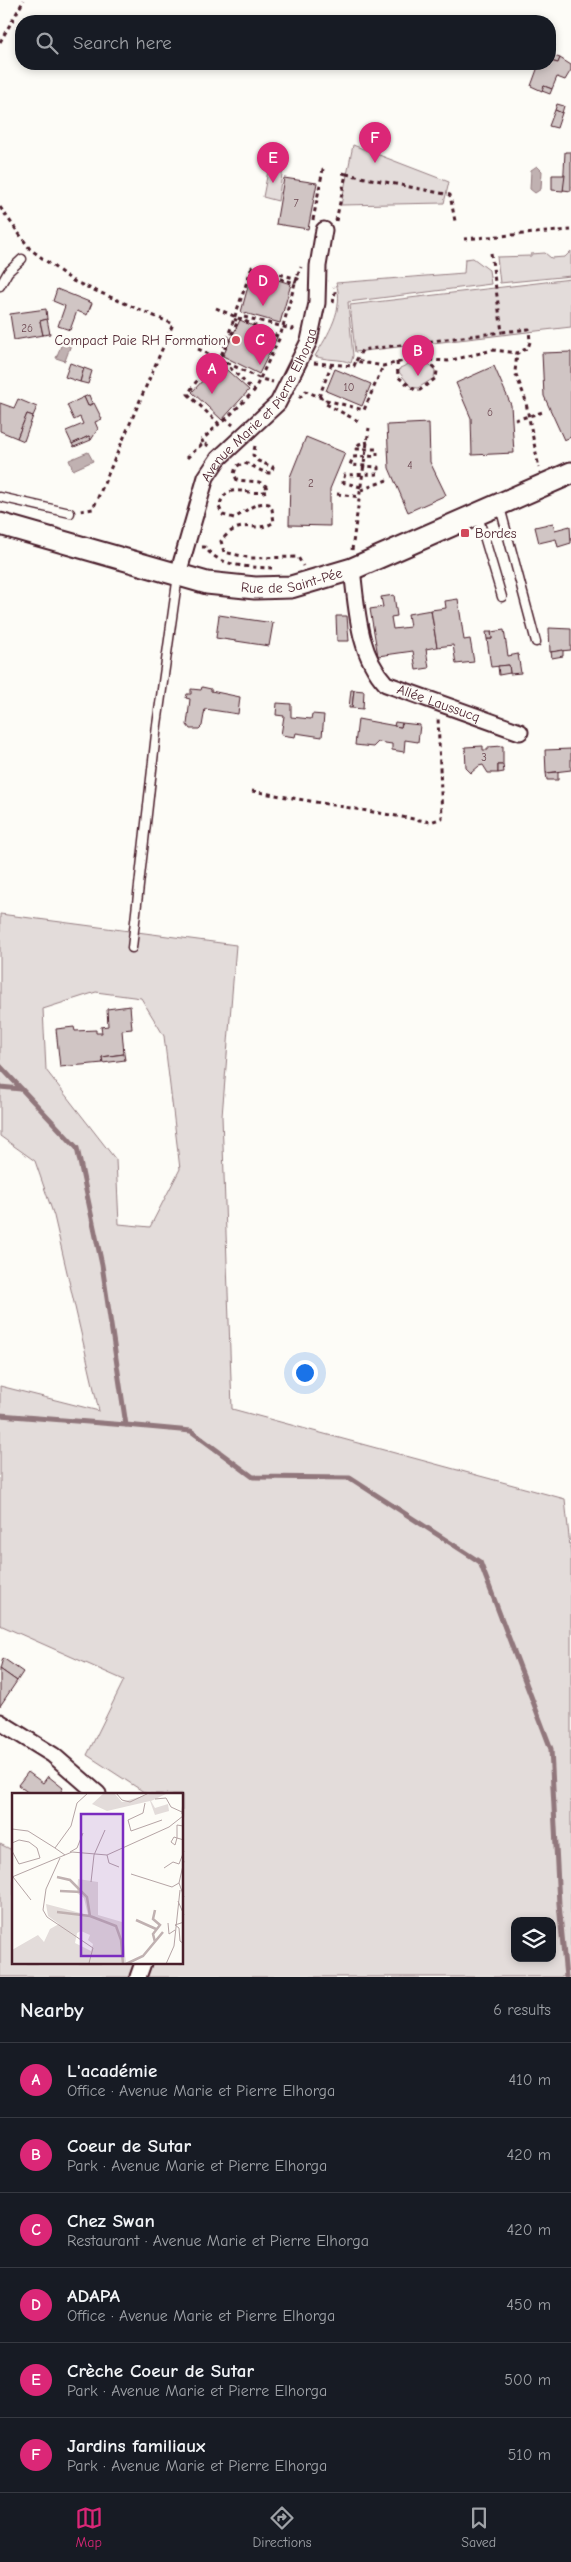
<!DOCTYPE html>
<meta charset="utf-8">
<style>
:root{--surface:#171b24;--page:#242831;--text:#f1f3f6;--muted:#9ea1a6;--line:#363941;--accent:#db2777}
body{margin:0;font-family:"Comic Neue",sans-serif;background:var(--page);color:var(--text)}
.controls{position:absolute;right:15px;bottom:15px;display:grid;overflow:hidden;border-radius:10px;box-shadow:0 2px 8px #0003}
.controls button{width:45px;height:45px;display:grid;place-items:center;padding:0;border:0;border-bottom:1px solid var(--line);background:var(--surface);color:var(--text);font:25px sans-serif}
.you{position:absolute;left:304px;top:1372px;width:18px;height:18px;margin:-12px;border:4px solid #fff;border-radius:50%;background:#1a73e8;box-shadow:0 0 0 8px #1a73e833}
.badge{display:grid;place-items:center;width:32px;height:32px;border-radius:50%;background:var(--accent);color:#fff;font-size:16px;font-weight:700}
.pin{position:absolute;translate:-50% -41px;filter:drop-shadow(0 1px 2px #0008)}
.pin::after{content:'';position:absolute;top:26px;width:18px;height:15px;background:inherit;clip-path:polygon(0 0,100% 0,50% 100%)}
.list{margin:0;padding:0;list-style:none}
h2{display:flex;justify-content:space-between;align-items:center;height:65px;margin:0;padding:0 20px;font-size:21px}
h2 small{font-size:16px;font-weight:400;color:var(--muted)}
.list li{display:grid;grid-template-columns:32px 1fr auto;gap:15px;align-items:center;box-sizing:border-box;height:75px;padding:0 20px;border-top:1px solid var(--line)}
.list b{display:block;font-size:19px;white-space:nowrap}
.list p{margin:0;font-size:16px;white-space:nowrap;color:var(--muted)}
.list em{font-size:16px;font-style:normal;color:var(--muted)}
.icon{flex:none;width:28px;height:28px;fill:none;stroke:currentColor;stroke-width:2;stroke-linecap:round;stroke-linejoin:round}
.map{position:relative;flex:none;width:571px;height:1977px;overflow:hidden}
.search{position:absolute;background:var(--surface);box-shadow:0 2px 8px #0003;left:15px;right:15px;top:15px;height:55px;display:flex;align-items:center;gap:12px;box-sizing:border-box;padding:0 18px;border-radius:20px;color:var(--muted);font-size:19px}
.sheet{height:515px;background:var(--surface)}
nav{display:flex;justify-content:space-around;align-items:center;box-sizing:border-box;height:70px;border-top:1px solid var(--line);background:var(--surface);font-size:14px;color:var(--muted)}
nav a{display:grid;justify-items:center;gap:2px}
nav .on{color:var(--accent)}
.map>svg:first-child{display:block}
.green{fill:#e3dcda;stroke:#967e82;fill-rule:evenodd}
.water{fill:#c0b1b1;stroke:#91777b}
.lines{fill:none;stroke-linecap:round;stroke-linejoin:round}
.stream{stroke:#91777b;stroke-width:5}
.building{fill:#d0c5c4;stroke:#4a1f2b}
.lane-casing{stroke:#4a1f2b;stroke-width:11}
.street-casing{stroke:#4a1f2b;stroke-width:19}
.secondary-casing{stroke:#4a1f2b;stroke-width:25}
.path{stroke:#4a1f2b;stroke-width:3;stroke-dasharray:4 4;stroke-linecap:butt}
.lane{stroke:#fdfcf7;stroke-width:8}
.street{stroke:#fdfcf7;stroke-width:15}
.secondary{stroke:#fdfcf7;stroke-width:21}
.poi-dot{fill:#d1495b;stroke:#fdfcf7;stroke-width:2}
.labels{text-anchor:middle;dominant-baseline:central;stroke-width:5;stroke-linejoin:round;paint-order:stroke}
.number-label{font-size:11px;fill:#6c4851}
.poi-label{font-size:14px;fill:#4a1f2b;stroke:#fdfcf7;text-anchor:end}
.street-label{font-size:14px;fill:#4a1f2b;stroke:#fdfcf7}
.inset-river{fill:none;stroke:#c0b1b1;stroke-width:2.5}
.inset-road{fill:none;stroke:#b5a4a5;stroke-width:1}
.view{fill:#7b2cbf;fill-opacity:0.15;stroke:#7b2cbf;stroke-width:2.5}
.inset-edge{fill:none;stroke:#4a1f2b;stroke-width:2.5}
</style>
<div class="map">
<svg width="571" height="1977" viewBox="0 0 571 1977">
<rect width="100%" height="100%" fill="#fdfcf7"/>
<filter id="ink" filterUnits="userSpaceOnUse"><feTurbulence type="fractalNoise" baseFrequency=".02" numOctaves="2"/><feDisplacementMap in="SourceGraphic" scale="10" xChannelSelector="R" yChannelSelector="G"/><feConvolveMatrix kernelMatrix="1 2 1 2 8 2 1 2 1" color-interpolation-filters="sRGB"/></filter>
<g filter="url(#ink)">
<g class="green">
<polygon points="353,145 449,182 444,203 341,205"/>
<polygon points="269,166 283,168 278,201 263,197"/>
<polygon points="571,251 571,276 500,283 497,257 531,256 531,254 545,253 551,258 565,257"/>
<path d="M473,258L489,270L491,284L348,302L353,356L351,363C339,358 327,361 315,356C328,335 345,308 336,283L464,273L465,259Z"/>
<polygon points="571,279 571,327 355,352 350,305"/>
<polygon points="411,363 429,364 435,370 434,378 418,388 411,387 399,372 400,368"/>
<path d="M0,914L236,945L222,1116L232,1409L565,1499L571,1556V1977H0V1844L14,1851V1963H182V1794H147L87,1755L124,1680L0,1625V1386L99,1411L54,1216L35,1161L0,1136ZM96,992L141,998L164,1036L180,1169L150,1227L119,1224L116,1160L46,1070L43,1009ZM515,1921H552V1958H515Z"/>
</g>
<g class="water">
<polygon points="537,166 542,171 541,189 535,193 530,189 531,170"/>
<polygon points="65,336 73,339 65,361 56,358"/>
<polygon points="88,452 93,461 73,470 69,460"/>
</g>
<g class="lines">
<g class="stream">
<polyline points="0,1066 77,1148 102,1265 126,1425 191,1431 253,1477 350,1478 480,1562 551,1749 559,1904 566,1977"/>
<polyline points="0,1087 21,1089"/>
<polyline points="0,1415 126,1425"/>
</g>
</g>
<g class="building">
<polygon points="550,43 555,45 550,58"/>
<polygon points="551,55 560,58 558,63 550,61"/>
<polygon points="560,58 571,65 571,70 565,80 557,77 552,89 544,86 542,91 531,86 539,64 550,64 550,61 558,63"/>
<polygon points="544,86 552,89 550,94 542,91"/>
<polygon points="557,104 564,106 562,113 555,110"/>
<polygon points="555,110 562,113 557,128 549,126"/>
<polygon points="565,152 571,152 571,191 563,190"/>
<polygon points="552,175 565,175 563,191 552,190"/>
<polygon points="284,178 317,183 308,229 276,224"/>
<polygon points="252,272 291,284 280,323 241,312"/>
<polygon points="57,289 92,303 87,315 77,311 70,330 58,326 65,306 53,301"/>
<polygon points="46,309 47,319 40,321 43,335 14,340 10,314"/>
<polygon points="47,319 50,334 43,335 40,321"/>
<polygon points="240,320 277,337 259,374 223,356"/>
<polygon points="571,352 571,437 564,440 544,396 542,353"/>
<polygon points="70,363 84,368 80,382 65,377"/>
<polygon points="219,363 249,390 222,420 192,392"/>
<polygon points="494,366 511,405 514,453 472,455 471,418 456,383"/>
<polygon points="84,368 92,371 88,384 80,382"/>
<polygon points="335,369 371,384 362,406 326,391"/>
<polygon points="89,395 92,403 88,406 84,397"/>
<polygon points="84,397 88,406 94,403 102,419 95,422 98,429 91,440 89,436 72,444 66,431 83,424 80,417 74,420 67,405"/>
<polygon points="18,399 37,407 33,416 27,414 17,438 0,431 0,403 14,408"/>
<polygon points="27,414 33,416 24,441 17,438"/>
<polygon points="429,423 430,462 446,495 408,512 389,468 387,425"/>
<polygon points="89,436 91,440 74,447 72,444"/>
<polygon points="306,437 345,453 330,489 330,526 289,525 290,477"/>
<polygon points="553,523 555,530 570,526 571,543 558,547 556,539 539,543 535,527"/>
<polygon points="394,595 397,616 391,617 393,629 410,627 408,614 431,610 437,647 426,649 429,668 416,670 413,651 378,656 370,609 383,607 381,597"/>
<polygon points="458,599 464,640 470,639 474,662 456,664 453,645 437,647 431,610 446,608 445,601"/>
<polygon points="219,615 273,623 269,646 216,638"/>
<polygon points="336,616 347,616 349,641 337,641"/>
<polygon points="549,628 571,629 571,650 550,652"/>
<polygon points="504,630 508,656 518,654 521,673 510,674 509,665 491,667 487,639 492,639 491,632"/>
<polygon points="486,632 491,632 492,639 487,639"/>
<polygon points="563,650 563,656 552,658 551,652"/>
<polygon points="509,665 510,673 499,675 498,666"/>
<polygon points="202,687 211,689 211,691 240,697 238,714 205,709 202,726 199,729 190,729 187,725 190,699 186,698 187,694 191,694 191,689 201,690"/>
<polygon points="351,690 354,690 352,708 349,708"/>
<polygon points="354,690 364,691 363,709 352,708"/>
<polygon points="277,703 291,704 291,717 311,719 312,714 324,715 322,737 296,733 295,737 281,735 284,716 276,715"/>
<polygon points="358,719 401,727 402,723 420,725 418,742 405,740 404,752 392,750 392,744 378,742 373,747 355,745"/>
<polygon points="395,722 402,723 401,727 394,726"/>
<polygon points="483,746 483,750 488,750 488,747 503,746 503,765 498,765 498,773 488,773 483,765 479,766 471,773 466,768 465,747"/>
<polygon points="571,749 571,770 546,773 545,750"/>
<polygon points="498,765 503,765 504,772 498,773"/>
<polygon points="558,772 558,780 547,780 546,773"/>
<polygon points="130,1006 132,1029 122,1030 124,1054 102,1057 103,1063 60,1067 56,1029 74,1027 75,1031 96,1030 96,1033 102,1033 101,1027 108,1026 107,1009"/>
<polygon points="124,1054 125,1060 103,1063 102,1057"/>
<polygon points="3,1658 23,1672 17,1681 0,1669"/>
<polygon points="0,1669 17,1681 0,1706"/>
<polygon points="28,1772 43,1783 48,1776 63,1788 59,1794 30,1794 18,1785"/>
</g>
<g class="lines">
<defs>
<g id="lane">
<polyline points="0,286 8,272 22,259"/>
<polyline points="0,497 70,513"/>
<polyline points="500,507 536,642"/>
<polyline points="478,516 502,597"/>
<polyline points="132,948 157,725 178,575"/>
</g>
<g id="street">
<path id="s1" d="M352,569C357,609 358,654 386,684L520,732"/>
<path id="s2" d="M178,574L206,477L218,459L278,403L309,341L317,303L318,266L324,230"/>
<polyline points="0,1722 53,1755 98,1794"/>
<polyline points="138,1977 143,1963"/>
</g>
<g id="secondary">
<path id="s3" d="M0,524L207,583L255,588L291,587L352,569L571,473"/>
</g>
</defs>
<use href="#lane" class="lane-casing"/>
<use href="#street" class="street-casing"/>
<use href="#secondary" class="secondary-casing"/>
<g class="path">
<polyline points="0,42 24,0"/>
<polyline points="346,174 450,195 455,221"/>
<polyline points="0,207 30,249 73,281 173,324 93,509 80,511"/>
<polyline points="313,220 323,169 326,168"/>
<polyline points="336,221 346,174 339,172"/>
<polyline points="464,239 571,230"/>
<polyline points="491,253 502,332 529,329 530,342 528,348 517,353 515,372 525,398 539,468"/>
<polyline points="251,270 252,267 298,279 301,282"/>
<polyline points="295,283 301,267"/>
<polyline points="333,303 335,292 334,287"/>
<polyline points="216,308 280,337 254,391 226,419 233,425"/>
<polyline points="244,317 292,329 296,328"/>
<polyline points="198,349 261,379 273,382"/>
<polyline points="221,356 238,321 234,319"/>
<polyline points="356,361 362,350 502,332"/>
<polyline points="224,362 254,391"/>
<polyline points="397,362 398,377 415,390 420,390 436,378 437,371 429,362"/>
<polyline points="314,363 354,366 356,361 383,366 412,359 448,361 493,350 517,353"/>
<polyline points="319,397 332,363"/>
<polyline points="299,398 306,391 326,400"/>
<polyline points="226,419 219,424 188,394 196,382 220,359 251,270 295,283 280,337"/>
<polyline points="515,420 543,412"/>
<polyline points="358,421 326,404 326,400 364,410 383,366"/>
<polyline points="203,443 202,440 219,424"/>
<path d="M255,446L253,455L258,461L273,467L271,473C260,473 254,464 242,463L236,467L234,474L237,480L259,482L266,486L267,491C247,498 227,478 219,507L223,515L234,518C246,512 254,501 269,504L272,509L274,522C255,535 242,515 221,541L224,552L251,558L298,557L303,566"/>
<polyline points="187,458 203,443 209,446"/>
<polyline points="361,487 342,482 345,475 378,474 378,467 350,465 353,457 377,456 377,449 356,449 359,444 368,442"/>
<polyline points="361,490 387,480"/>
<polyline points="337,494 360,497"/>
<path d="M202,547H205C219,567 249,567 272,568"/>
<polyline points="352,550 369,428"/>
<polyline points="252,791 431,822 442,818 438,717"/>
</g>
<use href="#lane" class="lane"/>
<use href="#street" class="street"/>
<use href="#secondary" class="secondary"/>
</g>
</g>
<g class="poi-dot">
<circle cx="236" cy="340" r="5"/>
<rect x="460" y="528" width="10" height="10" rx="2.5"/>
</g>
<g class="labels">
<g class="number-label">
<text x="296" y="203">7</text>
<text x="27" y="328">26</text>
<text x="349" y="387">10</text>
<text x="490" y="412">6</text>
<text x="410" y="465">4</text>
<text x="311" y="483">2</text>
<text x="484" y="757">3</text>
</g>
<g class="poi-label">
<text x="226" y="340">Compact Paie RH Formation</text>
<text x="475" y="533" text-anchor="start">Bordes</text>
</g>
<g class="street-label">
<text stroke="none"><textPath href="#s2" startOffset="192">Avenue Marie et Pierre Elhorga</textPath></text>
<text stroke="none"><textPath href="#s3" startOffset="301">Rue de Saint-Pée</textPath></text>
<text stroke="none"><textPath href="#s1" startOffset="178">Allée Laussucq</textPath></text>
</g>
</g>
<g transform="translate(12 1793)">
<rect width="171" height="171" fill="#fdfcf7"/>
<path d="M92,0H102L110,9L141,0H156L139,8L143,15L156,11L157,18L143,22L138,8L95,18L80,11ZM66,86L86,89V122L110,129L114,171H0V157L26,142L32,149L38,136L47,131L36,123L34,111L76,122L72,105L65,100ZM69,138L78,142L76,147L81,151L79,158L63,150L65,140Z" fill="#e3dcda" fill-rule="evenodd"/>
<path class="inset-river" d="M45,84L58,87L75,104L78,123L104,133L109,147L111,171M48,98L70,99M143,117L141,126L148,132L141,141L143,149M45,119L78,123M124,127L144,136M114,171L131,163L151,139"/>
<path class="inset-road" d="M104,0L110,7L118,9L137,0M143,6L154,5L159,14L170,19M133,10L131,20L116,27L119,38L150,27M170,21L171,5M171,33L165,32V45L163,52L159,49L162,44L165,45L172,47M0,36L16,38L43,55M0,50L7,47L17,49L25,55L28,65L7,71L0,58M58,59L65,55L71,40M53,62L43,55L59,33L65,10L76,0M95,62L97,70L107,74M48,65L34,96L31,117L35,124L81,155L77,170M172,68L167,90L172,104M152,75L161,69L167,71L172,58M119,81L160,94L167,90M0,84L60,59L95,62L157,34L171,23M1,84L19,107M79,89L82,62L93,37M166,108L172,122M172,129L163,132L167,135L168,148L172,151M156,130L157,141L163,137M154,171L162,153L168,97"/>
<path class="view" d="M69,21H111V163H69Z"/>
<rect width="171" height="171" class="inset-edge"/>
</g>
</svg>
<div class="controls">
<button><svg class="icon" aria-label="layers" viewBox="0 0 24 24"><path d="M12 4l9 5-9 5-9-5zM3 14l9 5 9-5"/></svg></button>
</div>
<div class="you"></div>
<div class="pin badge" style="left:212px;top:394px">A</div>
<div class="pin badge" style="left:418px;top:376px">B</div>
<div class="pin badge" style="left:260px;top:365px">C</div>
<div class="pin badge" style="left:263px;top:306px">D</div>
<div class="pin badge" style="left:273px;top:183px">E</div>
<div class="pin badge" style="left:375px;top:163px">F</div>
<div class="search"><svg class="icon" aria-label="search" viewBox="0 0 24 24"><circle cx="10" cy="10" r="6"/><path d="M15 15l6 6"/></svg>Search here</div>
</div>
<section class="sheet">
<h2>Nearby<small>6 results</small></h2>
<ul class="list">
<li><span class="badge">A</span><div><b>L'académie</b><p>Office · Avenue Marie et Pierre Elhorga</p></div><em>410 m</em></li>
<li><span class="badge">B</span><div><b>Coeur de Sutar</b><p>Park · Avenue Marie et Pierre Elhorga</p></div><em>420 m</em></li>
<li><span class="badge">C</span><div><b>Chez Swan</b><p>Restaurant · Avenue Marie et Pierre Elhorga</p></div><em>420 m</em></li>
<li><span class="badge">D</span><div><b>ADAPA</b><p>Office · Avenue Marie et Pierre Elhorga</p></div><em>450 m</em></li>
<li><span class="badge">E</span><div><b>Crèche Coeur de Sutar</b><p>Park · Avenue Marie et Pierre Elhorga</p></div><em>500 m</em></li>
<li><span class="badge">F</span><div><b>Jardins familiaux</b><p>Park · Avenue Marie et Pierre Elhorga</p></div><em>510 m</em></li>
</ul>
</section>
<nav>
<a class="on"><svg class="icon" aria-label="map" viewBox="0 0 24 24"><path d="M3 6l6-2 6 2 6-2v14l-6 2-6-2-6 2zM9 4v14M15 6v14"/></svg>Map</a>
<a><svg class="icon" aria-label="directions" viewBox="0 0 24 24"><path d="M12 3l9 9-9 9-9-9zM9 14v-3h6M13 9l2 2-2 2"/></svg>Directions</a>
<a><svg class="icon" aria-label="saved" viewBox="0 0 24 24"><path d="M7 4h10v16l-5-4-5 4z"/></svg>Saved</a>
</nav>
